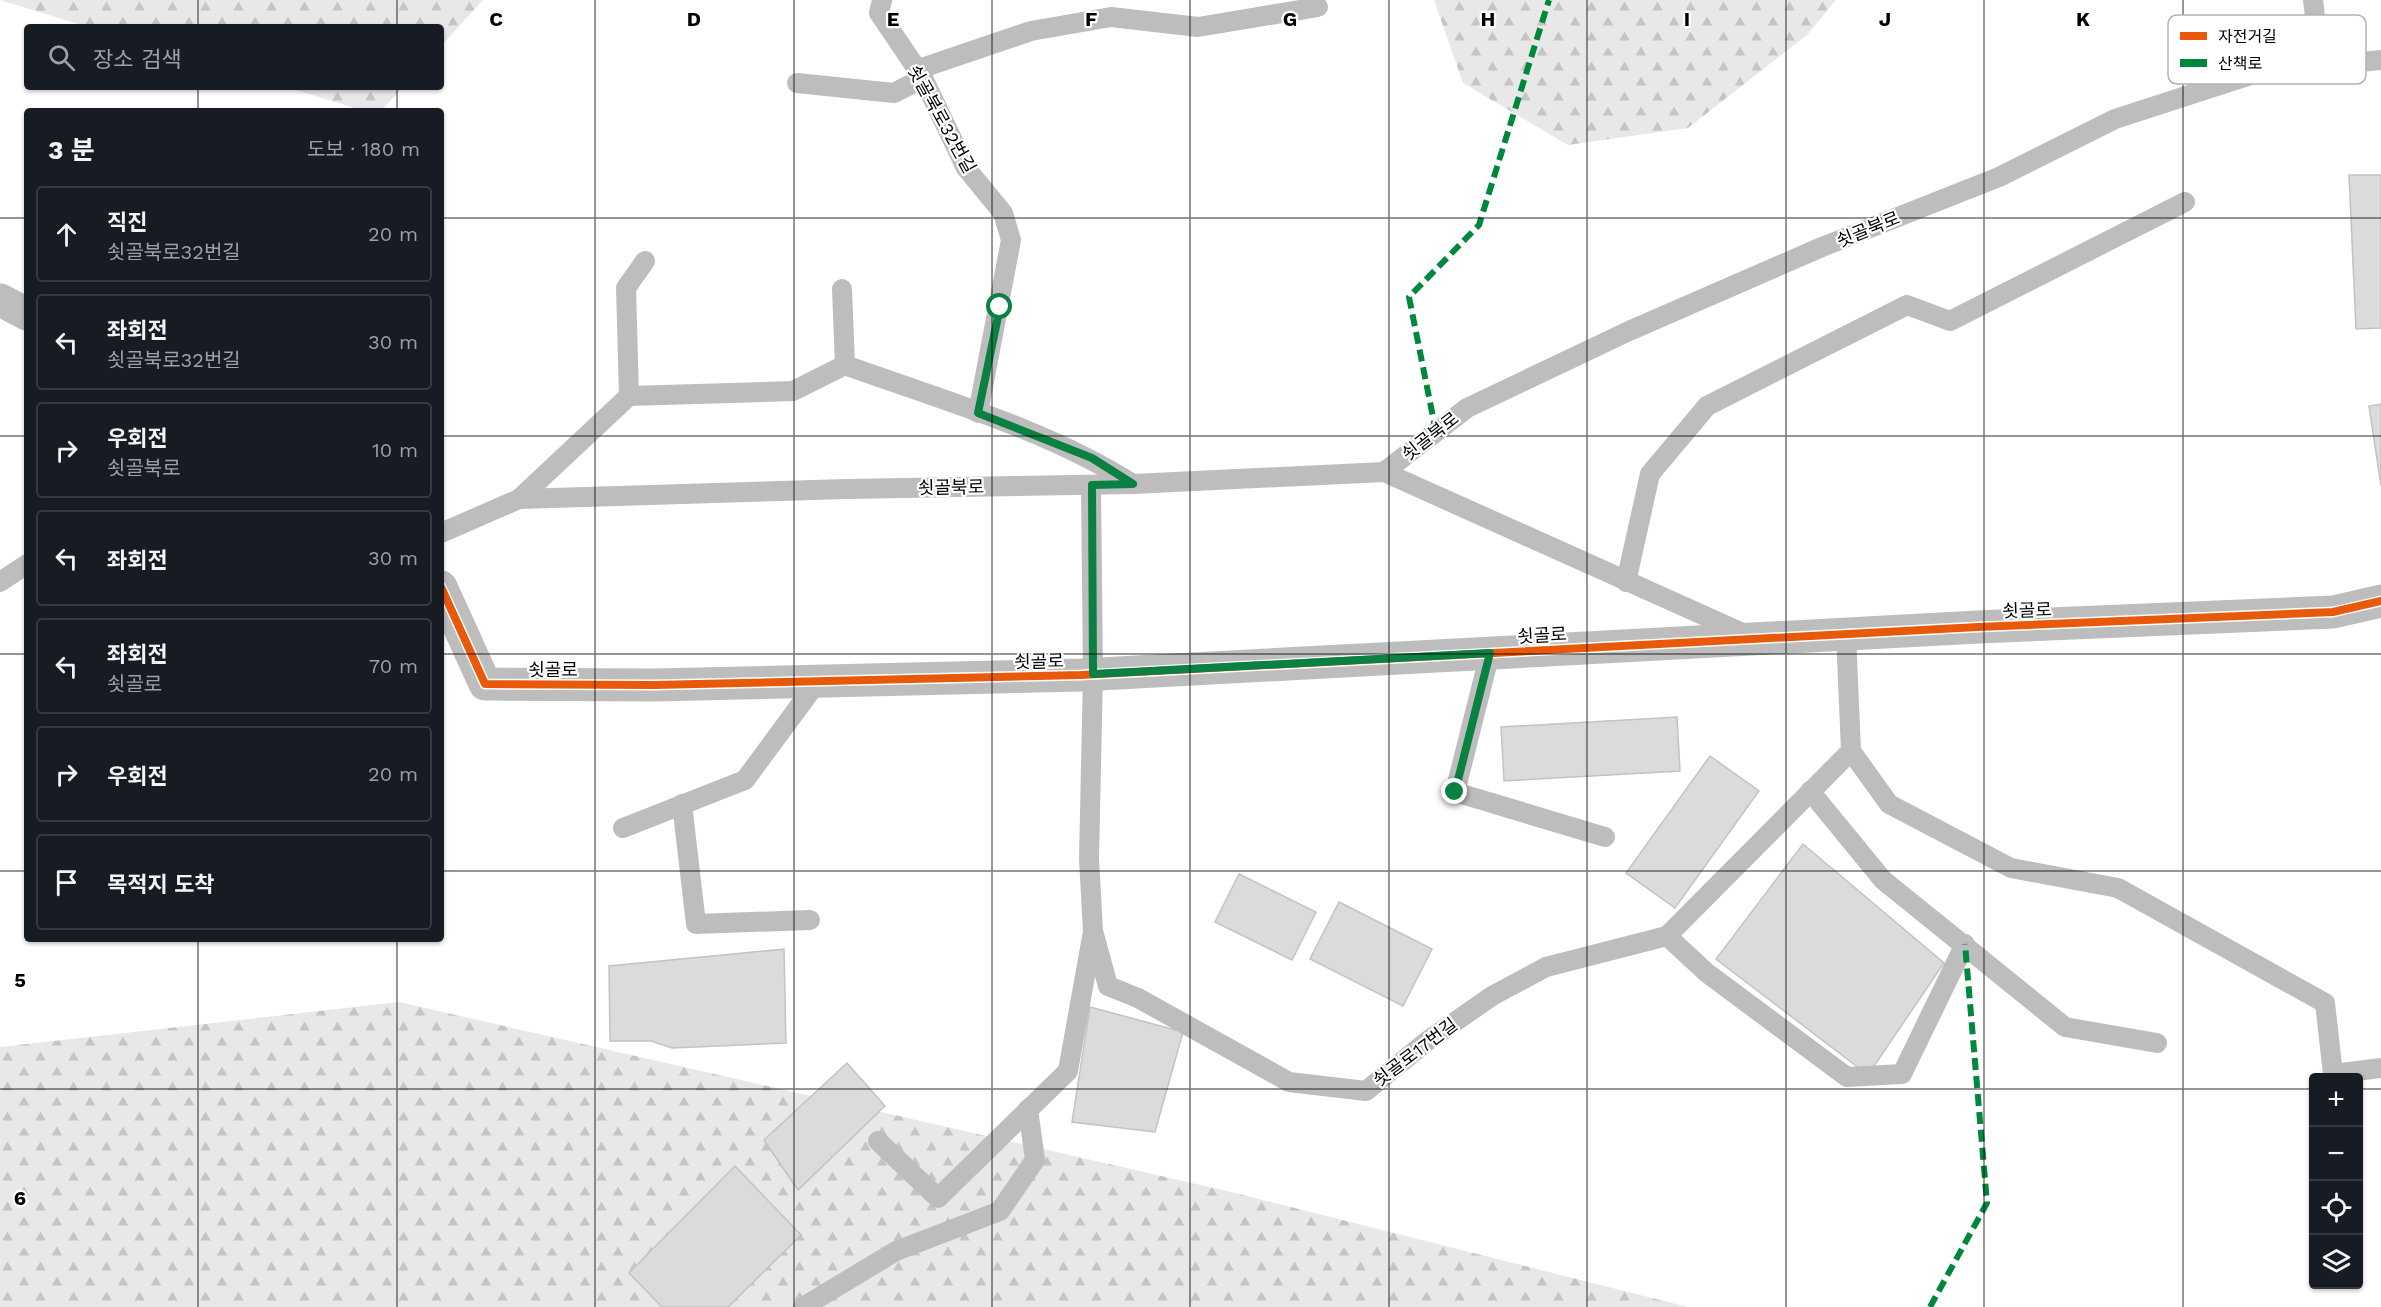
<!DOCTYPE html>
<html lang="ko">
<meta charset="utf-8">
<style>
:root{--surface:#171b24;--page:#242831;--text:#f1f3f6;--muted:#9ea1a6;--line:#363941}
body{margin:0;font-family:"Work Sans","Noto Sans KR",sans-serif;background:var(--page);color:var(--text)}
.controls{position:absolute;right:18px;bottom:18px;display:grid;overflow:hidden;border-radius:6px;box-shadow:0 2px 4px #0004}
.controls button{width:54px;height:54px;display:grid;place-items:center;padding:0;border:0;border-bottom:2px solid var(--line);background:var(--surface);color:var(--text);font:30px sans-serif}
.stop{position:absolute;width:18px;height:18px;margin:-14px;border:4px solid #0b8043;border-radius:50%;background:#fff}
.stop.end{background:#0b8043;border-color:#fff;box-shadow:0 2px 6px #0008}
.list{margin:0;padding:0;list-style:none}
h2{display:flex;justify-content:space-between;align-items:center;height:78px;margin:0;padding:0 24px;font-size:26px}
h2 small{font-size:20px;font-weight:400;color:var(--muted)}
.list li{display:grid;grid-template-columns:39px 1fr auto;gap:18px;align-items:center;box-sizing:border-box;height:96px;margin:0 12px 12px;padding:0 12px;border:2px solid var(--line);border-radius:6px}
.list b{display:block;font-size:22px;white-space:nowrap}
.list p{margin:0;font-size:20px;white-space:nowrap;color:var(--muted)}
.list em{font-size:20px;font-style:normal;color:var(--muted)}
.icon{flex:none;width:33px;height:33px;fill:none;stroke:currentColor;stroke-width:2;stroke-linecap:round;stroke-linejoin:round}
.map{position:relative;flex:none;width:2381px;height:1307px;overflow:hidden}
.search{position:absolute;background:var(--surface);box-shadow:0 2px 4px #0004;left:24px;top:24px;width:420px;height:66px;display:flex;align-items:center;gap:15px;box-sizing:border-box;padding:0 21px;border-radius:6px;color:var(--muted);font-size:22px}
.panel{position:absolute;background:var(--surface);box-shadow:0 2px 4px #0004;left:24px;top:108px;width:420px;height:834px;border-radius:6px}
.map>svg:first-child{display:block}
.forest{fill:url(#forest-firs)}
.building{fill:#dbdbdb;stroke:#c3c3c3;stroke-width:1.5}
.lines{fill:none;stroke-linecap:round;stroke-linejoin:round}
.lane{stroke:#bdbdbd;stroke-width:20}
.street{stroke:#bdbdbd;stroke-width:33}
.quiet{stroke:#00873e;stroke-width:6;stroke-dasharray:12 6;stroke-linecap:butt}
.cycleway-casing{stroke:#fff;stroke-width:11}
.cycleway{stroke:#e8590c;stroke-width:8}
.route{stroke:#0b8043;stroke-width:8}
.grid{fill:none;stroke:#000;stroke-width:1.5;stroke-opacity:0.55}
.labels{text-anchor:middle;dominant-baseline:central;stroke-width:4.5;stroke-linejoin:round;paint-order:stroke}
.street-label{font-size:18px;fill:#000;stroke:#fff}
.key{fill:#fff;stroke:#b2b2b2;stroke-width:1.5}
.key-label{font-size:16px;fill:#000}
.grid-label{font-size:20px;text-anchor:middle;font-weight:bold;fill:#000;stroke:#fff;stroke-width:4.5;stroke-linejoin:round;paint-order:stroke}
</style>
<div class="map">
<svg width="2381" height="1307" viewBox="0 0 2381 1307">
<defs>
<pattern id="forest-firs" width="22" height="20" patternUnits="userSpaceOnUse" patternTransform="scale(1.5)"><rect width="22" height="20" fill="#e8e8e8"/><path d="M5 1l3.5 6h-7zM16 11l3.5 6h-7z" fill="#c5c5c5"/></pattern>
</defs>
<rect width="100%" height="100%" fill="#fff"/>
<g class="forest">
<polygon points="0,0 483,0 441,46 441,27 88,27"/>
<polygon points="1434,0 1836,0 1808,34 1688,128 1568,145 1463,83"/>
<polygon points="286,87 403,87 381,111 365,111"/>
<polygon points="399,1002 1227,1191 1688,1307 0,1307 0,1047"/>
</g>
<g class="building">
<polygon points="2349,175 2381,175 2381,328 2356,329"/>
<polygon points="2381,404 2381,486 2369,406"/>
<polygon points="1677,717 1680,771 1504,781 1501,727"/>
<polygon points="1710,756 1759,791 1675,908 1626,873"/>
<polygon points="1803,844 1944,963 1868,1075 1716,959"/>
<polygon points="1239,874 1316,912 1292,960 1215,922"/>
<polygon points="1339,902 1432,949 1403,1006 1310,959"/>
<polygon points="784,949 786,1043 672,1048 651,1041 610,1041 609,966"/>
<polygon points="1090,1007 1183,1032 1155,1132 1072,1122"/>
<polygon points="847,1063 885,1106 798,1190 764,1140"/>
<polygon points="735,1166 801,1235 728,1307 662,1307 629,1273"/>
</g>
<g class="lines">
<g class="lane">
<polyline points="882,0 879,13 923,78 966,168 1003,213 1011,240 978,413"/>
<polyline points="2313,0 2321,66"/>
<polyline points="916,70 1031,31 1111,17 1198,27 1318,7"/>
<polyline points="797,83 894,93 923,78"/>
<polyline points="842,289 845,365"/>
<path d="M629,396L793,391L845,365C942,400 1046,429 1133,484"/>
<polyline points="1384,472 1467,408 1629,331 1822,247 1999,177 2115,119 2257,73 2381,60"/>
<polyline points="1091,485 1093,674 1089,859 1093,931 1108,986 1138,998 1289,1082 1366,1091 1426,1042 1492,996 1546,967 1667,936 1851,751 1846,634"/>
<polyline points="519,499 629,396 626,288 645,261"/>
<polyline points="441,533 519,499 847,489 1133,484 1384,472 1745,634"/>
<polyline points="0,582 27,564"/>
<polyline points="1626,582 1650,474 1707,406 1907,305 1950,321 2185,202"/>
<polyline points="1490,653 1455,792 1605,837"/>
<polyline points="1851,751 1889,804 2011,868 2118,888 2325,1003 2333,1074 2381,1068"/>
<polyline points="1810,791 1883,880 2065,1027 2157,1043"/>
<polyline points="682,804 696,924 810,920"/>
<polyline points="623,828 745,780 818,681"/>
<polyline points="1667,936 1707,973 1847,1077 1902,1074 1965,944"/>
<polyline points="878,1141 938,1198 1068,1071 1092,937"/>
<polyline points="803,1307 896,1251 1000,1211 1035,1160 1028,1109"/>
</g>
<g class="street">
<polyline points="0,300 27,314"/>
<polyline points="441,587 485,684 654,685 1081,675 1978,627 2333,612 2381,601"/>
</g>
<g class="quiet">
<polyline points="1436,432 1409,297 1479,225 1549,0"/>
<polyline points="1930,1307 1987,1203 1965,944"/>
</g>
<defs>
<polyline id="cycleway" points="441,587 485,684 654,685 1081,675 1978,627 2333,612 2381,601"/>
</defs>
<use href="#cycleway" class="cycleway-casing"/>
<use href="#cycleway" class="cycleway"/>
</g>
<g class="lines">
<polyline class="route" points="1000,307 978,413 1092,458 1133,484 1092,485 1093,674 1490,653 1455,792"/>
</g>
<path class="grid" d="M198,0V27M397,0V27M595,0V1307M794,0V1307M992,0V1307M1190,0V1307M1389,0V1307M1587,0V1307M1786,0V1307M1984,0V1307M2183,0V1307M198,87V111M397,87V111M0,218H27M441,218H2381M0,436H27M441,436H2381M0,654H27M441,654H2381M0,871H27M441,871H2381M198,939V1307M397,939V1307M0,1089H2314M2358,1089H2381"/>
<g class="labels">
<g class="street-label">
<text transform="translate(942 119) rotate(61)">쇳골북로32번길</text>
<text transform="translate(1868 229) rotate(-22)">쇳골북로</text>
<text transform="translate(1430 436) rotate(-38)">쇳골북로</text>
<text transform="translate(951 487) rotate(-1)">쇳골북로</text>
<text transform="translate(2027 610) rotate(-2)">쇳골로</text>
<text transform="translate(1542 635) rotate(-3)">쇳골로</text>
<text transform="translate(1039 661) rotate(-1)">쇳골로</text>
<text x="553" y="669">쇳골로</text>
<text transform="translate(1415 1052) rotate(-37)">쇳골로17번길</text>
</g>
</g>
<rect x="2168" y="15" width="198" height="69" rx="9" class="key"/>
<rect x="2180" y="32" width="27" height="8" fill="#e8590c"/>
<rect x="2180" y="59" width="27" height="8" fill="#00873e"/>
<g class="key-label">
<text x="2218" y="42">자전거길</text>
<text x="2218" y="69">산책로</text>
</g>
<g class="grid-label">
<text x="496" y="26">C</text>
<text x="694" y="26">D</text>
<text x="893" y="26">E</text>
<text x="1091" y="26">F</text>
<text x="1290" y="26">G</text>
<text x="1488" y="26">H</text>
<text x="1687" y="26">I</text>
<text x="1885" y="26">J</text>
<text x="2083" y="26">K</text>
<text x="20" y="987">5</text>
<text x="20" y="1205">6</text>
</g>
</svg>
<div class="controls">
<button>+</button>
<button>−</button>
<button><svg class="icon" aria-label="locate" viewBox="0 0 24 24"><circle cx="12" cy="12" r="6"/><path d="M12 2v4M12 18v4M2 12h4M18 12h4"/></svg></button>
<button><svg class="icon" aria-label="layers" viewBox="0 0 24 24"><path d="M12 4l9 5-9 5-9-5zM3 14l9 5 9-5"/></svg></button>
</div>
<div class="stop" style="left:1000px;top:307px"></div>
<div class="stop end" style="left:1455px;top:792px"></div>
<div class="search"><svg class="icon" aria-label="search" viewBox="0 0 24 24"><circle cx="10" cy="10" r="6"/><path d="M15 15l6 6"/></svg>장소 검색</div>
<section class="panel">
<h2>3 분<small>도보 · 180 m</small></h2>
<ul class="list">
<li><svg class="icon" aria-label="ahead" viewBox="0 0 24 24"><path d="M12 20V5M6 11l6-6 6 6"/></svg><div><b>직진</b><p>쇳골북로32번길</p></div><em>20 m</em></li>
<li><svg class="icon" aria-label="left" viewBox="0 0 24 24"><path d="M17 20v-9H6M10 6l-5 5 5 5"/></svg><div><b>좌회전</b><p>쇳골북로32번길</p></div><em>30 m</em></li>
<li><svg class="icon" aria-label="right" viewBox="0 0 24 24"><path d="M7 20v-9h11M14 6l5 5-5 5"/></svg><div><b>우회전</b><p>쇳골북로</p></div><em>10 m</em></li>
<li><svg class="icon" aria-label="left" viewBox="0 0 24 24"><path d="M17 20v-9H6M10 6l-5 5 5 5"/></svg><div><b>좌회전</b></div><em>30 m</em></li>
<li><svg class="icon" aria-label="left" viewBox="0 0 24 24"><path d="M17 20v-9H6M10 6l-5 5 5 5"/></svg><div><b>좌회전</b><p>쇳골로</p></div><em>70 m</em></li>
<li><svg class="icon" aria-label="right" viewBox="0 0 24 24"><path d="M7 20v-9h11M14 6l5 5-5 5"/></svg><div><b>우회전</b></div><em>20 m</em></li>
<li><svg class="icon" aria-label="arrive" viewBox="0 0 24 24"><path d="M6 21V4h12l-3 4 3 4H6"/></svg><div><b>목적지 도착</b></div></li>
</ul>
</section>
</div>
